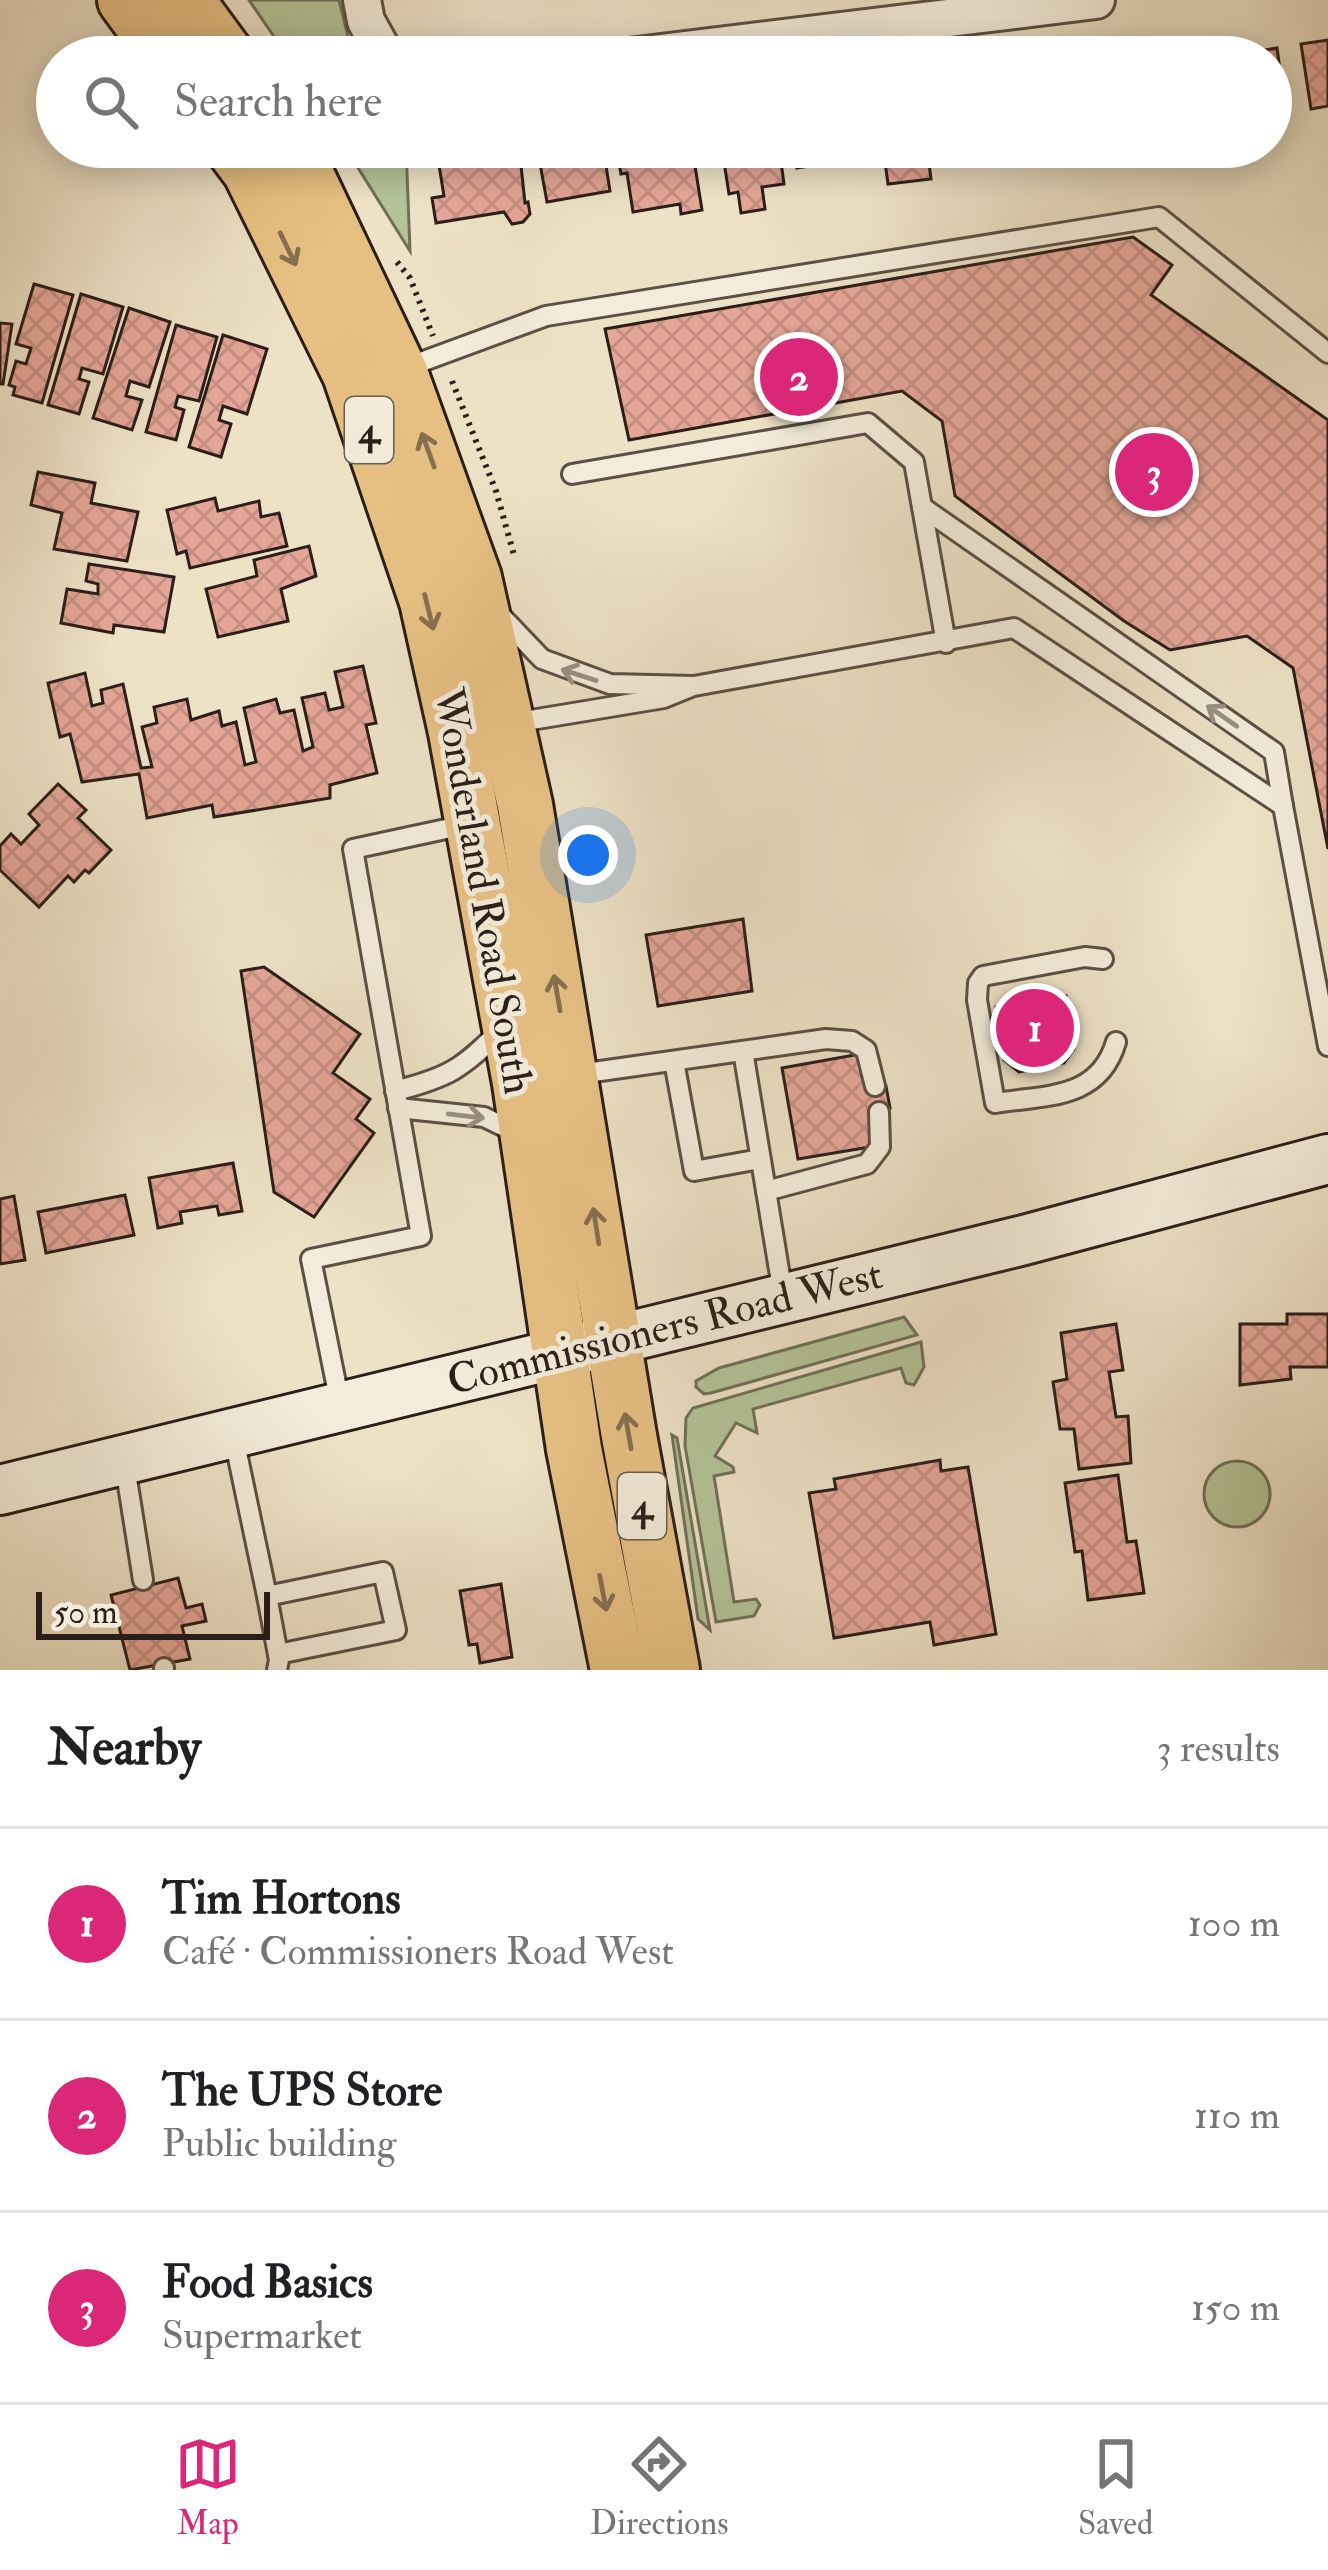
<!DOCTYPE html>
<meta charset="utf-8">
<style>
:root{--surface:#fff;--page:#f6f6f6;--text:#202124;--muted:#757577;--line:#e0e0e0;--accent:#db2777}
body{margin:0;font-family:"IM FELL Double Pica",serif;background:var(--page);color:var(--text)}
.scale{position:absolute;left:36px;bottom:30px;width:234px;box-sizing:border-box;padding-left:12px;border:6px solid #2b1e19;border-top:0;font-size:33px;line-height:42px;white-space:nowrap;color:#2b1e19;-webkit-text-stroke:9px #f3ecda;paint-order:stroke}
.you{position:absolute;left:588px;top:855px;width:42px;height:42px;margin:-30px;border:9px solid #fff;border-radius:50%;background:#1a73e8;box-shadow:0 0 0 18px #1a73e833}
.badge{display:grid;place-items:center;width:78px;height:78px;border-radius:50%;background:var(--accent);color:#fff;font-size:39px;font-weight:700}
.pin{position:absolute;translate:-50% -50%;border:6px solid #fff;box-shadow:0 3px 12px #0006}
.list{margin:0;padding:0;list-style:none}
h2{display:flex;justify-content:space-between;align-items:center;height:156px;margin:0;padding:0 48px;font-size:51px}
h2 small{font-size:39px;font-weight:400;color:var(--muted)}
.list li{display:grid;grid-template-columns:78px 1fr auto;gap:36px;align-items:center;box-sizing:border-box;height:192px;padding:0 48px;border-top:3px solid var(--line)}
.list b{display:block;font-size:45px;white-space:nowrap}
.list p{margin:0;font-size:39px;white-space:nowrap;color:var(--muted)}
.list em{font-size:39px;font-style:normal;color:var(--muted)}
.icon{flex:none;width:66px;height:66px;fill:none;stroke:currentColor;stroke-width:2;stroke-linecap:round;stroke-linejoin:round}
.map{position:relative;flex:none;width:1328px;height:1670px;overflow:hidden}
.search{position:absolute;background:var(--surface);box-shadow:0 6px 30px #0003;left:36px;right:36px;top:36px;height:132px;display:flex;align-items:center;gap:30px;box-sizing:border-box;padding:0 42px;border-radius:66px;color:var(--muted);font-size:45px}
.sheet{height:732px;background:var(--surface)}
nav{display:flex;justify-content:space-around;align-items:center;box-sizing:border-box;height:168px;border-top:3px solid var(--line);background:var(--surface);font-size:33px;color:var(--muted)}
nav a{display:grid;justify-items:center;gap:6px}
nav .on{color:var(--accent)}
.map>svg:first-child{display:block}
.green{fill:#b4c398;stroke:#707058;stroke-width:3}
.building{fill:url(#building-cross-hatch);stroke:#2b1e19;stroke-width:3}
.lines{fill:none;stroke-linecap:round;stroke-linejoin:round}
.lane-casing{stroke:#5c4f44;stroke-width:24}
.street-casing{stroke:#5c4f44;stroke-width:42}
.secondary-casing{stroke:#2b1e19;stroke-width:54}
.primary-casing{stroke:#2b1e19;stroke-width:60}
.path{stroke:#2b1e19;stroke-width:6;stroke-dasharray:3 6;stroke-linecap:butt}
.lane{stroke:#f3ecda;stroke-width:18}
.street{stroke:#f3ecda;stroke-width:36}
.secondary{stroke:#f3ecda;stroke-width:48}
.primary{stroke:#e6c083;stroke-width:54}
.oneway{stroke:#886f4e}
.oneway2{stroke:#998f83}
.labels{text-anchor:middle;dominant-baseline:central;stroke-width:10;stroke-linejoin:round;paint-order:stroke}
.shield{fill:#f3ecda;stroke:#675c53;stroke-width:3}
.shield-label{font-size:39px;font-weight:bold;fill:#2b1e19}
.street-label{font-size:42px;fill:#2b1e19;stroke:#f3ecda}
</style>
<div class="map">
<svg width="1328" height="1670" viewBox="0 0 1328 1670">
<defs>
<pattern id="building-cross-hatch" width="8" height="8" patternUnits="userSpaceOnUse" patternTransform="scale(3)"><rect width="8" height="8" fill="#e4a697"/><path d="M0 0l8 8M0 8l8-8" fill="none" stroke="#c48e82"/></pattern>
</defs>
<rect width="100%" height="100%" fill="#ede1c6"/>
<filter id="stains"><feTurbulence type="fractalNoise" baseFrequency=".00167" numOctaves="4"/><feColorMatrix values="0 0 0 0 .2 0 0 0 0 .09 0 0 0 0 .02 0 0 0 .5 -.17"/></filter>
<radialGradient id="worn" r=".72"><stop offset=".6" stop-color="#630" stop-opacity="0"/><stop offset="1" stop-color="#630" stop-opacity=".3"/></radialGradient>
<g class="green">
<polygon points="249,0 339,0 353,57 288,57"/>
<polygon points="345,147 406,147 410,251"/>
<polygon points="904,1317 917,1335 711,1393 704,1394 696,1387 696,1381 719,1368"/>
<polygon points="921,1342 924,1367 914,1385 906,1383 901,1368 753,1409 757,1433 736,1423 715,1456 733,1467 734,1472 714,1476 734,1602 756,1599 760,1605 754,1616 716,1622 685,1446 686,1418 693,1408"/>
<polygon points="672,1435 677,1438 710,1630 698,1619"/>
<circle cx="1237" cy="1494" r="33"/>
</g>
<g class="building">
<polygon points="1328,40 1328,106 1311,109 1301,44"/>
<polygon points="1277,48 1282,84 1271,86 1271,57 1221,57"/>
<polygon points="519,147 525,203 528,202 530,214 523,222 512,224 504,212 436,223 432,198 444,196 438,159 479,153 480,161 484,160 482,150"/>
<polygon points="537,147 603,147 610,191 547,202"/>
<polygon points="616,147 692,147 702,210 681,214 680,204 633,212 627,173 621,174"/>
<polygon points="712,147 779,147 784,184 762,187 765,209 741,213 738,192 729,194 722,149"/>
<polygon points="793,147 867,147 869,156 797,168"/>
<polygon points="883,147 927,147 931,179 888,184"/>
<polygon points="987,147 1025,147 1026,152 1004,155 1003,150 988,153"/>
<polygon points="1133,237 1172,265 1151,295 1328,420 1328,849 1293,668 1247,636 1170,650 1124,621 955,496 942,421 902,391 629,440 605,329"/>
<polygon points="34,284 73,295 42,403 13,395 15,387 9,385 16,361 26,364 31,348 16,344"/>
<polygon points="81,294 123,307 103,374 82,368 79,379 89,382 79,414 48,405"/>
<polygon points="129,308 170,322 149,387 130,381 126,396 142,400 132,430 93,418"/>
<polygon points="0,323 12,324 3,384 0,384"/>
<polygon points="176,325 217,337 199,401 178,396 175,407 184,410 176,440 146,432"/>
<polygon points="223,335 267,349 247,414 223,406 219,420 231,424 221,457 189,447"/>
<polygon points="38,472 95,483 91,503 138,512 127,561 54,549 62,513 31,505"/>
<polygon points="215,498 218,511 259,501 261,517 279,513 287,546 190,568 186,551 177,554 167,510"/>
<polygon points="309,546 316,576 281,589 288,621 218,637 206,589 257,576 254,560"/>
<polygon points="89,564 174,577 164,632 114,625 113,633 61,623 67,589 98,594 98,584 86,581"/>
<polygon points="363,666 376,723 366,725 377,773 330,785 330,798 214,817 212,805 147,818 139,774 82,782 70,734 60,737 48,683 85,673 92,706 103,703 101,690 123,684 141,768 152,767 142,727 157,723 154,707 187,699 191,720 219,711 222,726 236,722 245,765 256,762 244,708 276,699 280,713 294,710 303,751 313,747 302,698 325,693 329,710 343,707 335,672"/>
<polygon points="58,784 86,810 78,818 111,850 89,873 85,870 74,882 68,876 39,907 0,870 0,846 11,834 21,844 39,825 29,814"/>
<polygon points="743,919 752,991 658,1006 646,935"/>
<polygon points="264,967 360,1034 333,1073 370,1099 356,1119 374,1133 314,1217 274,1192 241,971"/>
<polygon points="1066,996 1074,1049 1064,1063 1019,1072 1004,1060 996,1007"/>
<polygon points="860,1054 866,1090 886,1086 890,1108 870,1111 876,1146 798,1159 782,1068"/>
<polygon points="233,1163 242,1211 219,1215 217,1206 180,1212 182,1223 158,1228 149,1178"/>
<polygon points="125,1195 134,1235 46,1253 38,1212"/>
<polygon points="14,1196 25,1260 0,1264 0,1199"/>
<polygon points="1287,1314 1328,1314 1328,1367 1290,1367 1291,1379 1240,1385 1240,1324 1287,1324"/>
<polygon points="1116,1324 1123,1370 1109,1372 1116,1417 1128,1416 1131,1463 1079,1469 1074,1429 1060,1429 1053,1382 1067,1379 1061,1333"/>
<polygon points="940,1460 941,1471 968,1467 996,1634 934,1645 930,1622 834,1638 809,1493 836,1489 834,1479"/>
<polygon points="1118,1475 1127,1542 1136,1541 1144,1593 1088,1600 1082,1551 1075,1552 1065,1483"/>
<polygon points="178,1578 186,1608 202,1604 206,1621 182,1626 190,1659 130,1670 111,1595"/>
<polygon points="501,1584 512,1657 480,1663 477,1644 469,1645 460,1591"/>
</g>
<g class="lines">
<defs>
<g id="lane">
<polyline points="402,369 546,316 1159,217 1328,353"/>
<polyline points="572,474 868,423 914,462 946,643"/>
<polyline points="922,507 1274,752 1283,806"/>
<polyline points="501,616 542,659 610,684 694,686 1014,628 1283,806 1328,1046"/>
<polyline points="513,723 664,698 691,687"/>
<path d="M1103,959L1085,957L983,976L978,983L977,1000L995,1103C1046,1095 1099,1100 1116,1042"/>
<polyline points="743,1051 783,1294"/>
<polyline points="674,1061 694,1171 760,1159"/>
<polyline points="572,1075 826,1039 852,1041 866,1050 875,1086"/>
<path d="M395,1091C450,1077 461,1069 501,1030"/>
<polyline points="398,1108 484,1117 515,1132"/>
<polyline points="766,1191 867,1164 880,1147 879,1112"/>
<polyline points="340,1403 311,1259 421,1236 353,849 469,824"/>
<polyline points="233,1434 267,1596 383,1572 396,1630 278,1654"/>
<polyline points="124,1460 143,1580"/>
<polyline points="267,1596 279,1660 277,1670"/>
<polyline points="164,1668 164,1670"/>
</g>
<g id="street">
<polyline points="362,0 366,21 386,57"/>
<polyline points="628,57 1096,0"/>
</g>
<polyline id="secondary" points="0,1490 1024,1240 1328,1159"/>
<g id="primary">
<polyline points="125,0 167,57"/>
<polyline points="186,0 228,57"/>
<polyline points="232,147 250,171 350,374 427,601 456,732 520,1083 574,1449 618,1670"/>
<polyline points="293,147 399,370 474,578 525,805 629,1436 672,1670"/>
</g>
</defs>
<use href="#lane" class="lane-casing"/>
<use href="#street" class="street-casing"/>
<use href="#secondary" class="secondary-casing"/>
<use href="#primary" class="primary-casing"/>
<g class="path">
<polyline points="330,57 336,53"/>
<polyline points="397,262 410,278 433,336"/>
<polyline points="452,381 496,491 514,555"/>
</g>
<use href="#lane" class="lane"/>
<use href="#street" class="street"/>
<use href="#secondary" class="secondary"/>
<use href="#primary" class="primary"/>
</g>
<defs><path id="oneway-shaft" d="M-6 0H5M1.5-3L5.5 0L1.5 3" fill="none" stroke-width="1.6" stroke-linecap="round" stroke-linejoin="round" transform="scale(3)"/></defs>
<g class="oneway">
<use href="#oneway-shaft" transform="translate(288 249) rotate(64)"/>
<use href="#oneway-shaft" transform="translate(428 450) rotate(-110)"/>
<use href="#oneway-shaft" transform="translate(429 612) rotate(76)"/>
<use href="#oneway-shaft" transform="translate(557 993) rotate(-100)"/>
<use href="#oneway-shaft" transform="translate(596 1226) rotate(-99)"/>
<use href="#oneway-shaft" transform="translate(628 1431) rotate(-100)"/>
<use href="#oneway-shaft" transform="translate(603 1593) rotate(79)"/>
</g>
<g class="oneway2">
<use href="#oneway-shaft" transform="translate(579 675) rotate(-162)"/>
<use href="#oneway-shaft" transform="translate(1222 716) rotate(-145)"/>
<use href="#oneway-shaft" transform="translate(466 1116) rotate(7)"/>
</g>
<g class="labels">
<g class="shield">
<rect x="345" y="397" width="48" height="66" rx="9"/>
<rect x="618" y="1473" width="48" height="66" rx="9"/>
</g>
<g class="shield-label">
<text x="369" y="430">4</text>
<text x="642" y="1506">4</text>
</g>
<g class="street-label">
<text transform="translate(483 891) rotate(80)">Wonderland Road South</text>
<text transform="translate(665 1328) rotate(-14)">Commissioners Road West</text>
</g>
</g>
<rect width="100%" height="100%" filter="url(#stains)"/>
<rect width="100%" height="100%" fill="url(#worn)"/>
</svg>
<div class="scale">50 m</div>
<div class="you"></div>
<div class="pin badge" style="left:1035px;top:1028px">1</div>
<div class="pin badge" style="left:799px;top:377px">2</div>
<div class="pin badge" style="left:1154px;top:472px">3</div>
<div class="search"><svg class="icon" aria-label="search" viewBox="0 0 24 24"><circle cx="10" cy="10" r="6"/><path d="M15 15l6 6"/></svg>Search here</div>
</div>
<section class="sheet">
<h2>Nearby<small>3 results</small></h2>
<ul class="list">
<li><span class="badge">1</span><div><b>Tim Hortons</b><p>Café · Commissioners Road West</p></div><em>100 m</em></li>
<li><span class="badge">2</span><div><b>The UPS Store</b><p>Public building</p></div><em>110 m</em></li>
<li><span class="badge">3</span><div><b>Food Basics</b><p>Supermarket</p></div><em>150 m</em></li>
</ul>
</section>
<nav>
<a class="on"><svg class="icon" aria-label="map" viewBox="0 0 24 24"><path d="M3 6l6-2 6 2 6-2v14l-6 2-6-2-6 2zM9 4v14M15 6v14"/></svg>Map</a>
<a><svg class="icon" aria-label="directions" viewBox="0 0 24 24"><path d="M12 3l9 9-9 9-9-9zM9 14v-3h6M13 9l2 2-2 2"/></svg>Directions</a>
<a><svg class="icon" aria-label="saved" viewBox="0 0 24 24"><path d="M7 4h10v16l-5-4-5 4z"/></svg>Saved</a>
</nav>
